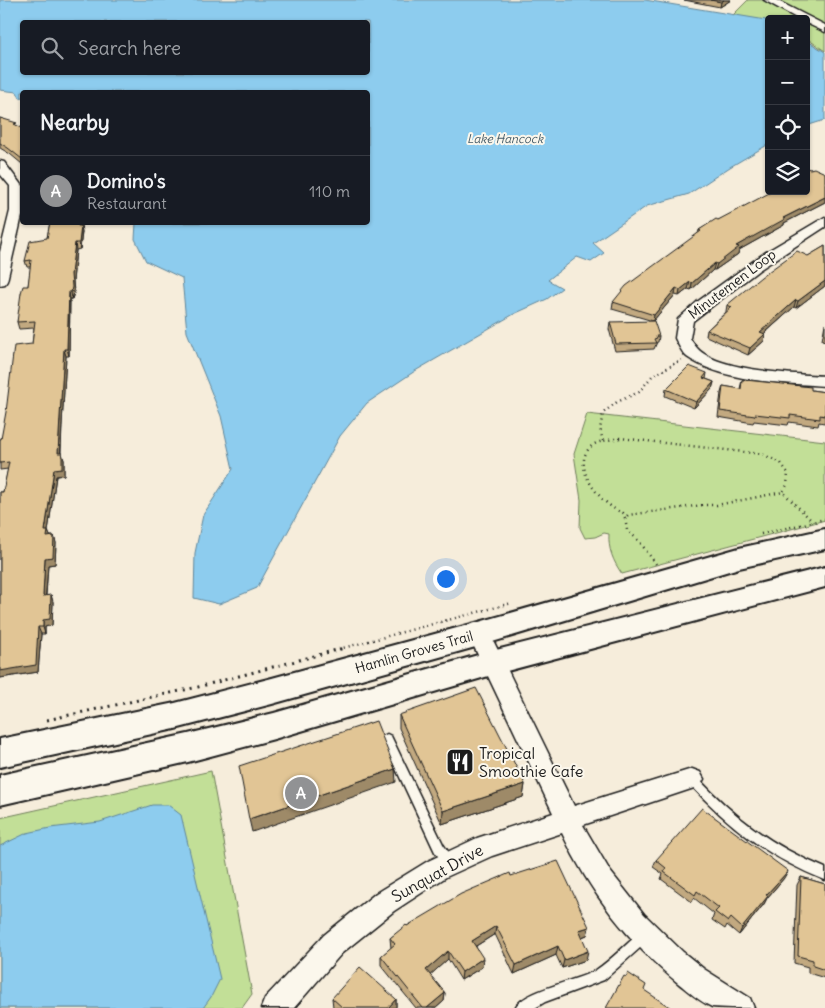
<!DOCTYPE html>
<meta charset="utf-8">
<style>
:root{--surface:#171b24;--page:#20242c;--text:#f1f3f6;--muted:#9ea1a6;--line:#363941;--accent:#919294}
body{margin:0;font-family:Delius,sans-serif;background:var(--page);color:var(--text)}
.controls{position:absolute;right:15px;top:15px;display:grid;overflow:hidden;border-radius:5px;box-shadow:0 1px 4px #0004}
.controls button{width:45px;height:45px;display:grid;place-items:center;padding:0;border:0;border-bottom:1px solid var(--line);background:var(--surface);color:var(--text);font:25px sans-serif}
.you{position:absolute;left:445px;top:578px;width:18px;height:18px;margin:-12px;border:4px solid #fff;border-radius:50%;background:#1a73e8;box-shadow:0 0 0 8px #1a73e833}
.badge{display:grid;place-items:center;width:32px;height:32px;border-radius:50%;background:var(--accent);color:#fff;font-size:16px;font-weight:700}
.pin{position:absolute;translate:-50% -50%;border:2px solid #fff;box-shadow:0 1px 5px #0006}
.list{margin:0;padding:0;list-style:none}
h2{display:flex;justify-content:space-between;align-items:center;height:65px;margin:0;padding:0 20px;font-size:21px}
h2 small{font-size:16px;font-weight:400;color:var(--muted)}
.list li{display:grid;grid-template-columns:32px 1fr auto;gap:15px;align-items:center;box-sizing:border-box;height:70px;padding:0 20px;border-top:1px solid var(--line)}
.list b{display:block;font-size:19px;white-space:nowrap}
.list p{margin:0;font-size:16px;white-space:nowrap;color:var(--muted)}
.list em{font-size:16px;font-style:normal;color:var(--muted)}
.icon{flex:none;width:28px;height:28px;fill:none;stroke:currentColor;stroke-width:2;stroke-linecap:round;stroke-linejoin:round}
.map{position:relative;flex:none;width:825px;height:1008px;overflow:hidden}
.search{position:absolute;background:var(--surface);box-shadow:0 1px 4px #0004;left:20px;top:20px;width:350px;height:55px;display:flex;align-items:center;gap:12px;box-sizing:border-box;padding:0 18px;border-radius:5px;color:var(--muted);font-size:19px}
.panel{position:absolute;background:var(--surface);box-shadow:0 1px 4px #0004;left:20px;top:90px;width:350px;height:135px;border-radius:5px}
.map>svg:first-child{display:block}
.green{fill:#c2df97;stroke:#6f7e5a}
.water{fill:#8dccee;stroke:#60869a;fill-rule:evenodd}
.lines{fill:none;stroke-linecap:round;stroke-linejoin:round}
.lane-casing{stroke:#1c1c1c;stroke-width:3}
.street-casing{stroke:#1c1c1c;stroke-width:3}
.secondary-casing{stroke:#1c1c1c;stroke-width:4}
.path-far2{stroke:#1c1c1c;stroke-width:2;stroke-dasharray:1 3;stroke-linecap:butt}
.path-far1{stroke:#1c1c1c;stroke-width:2.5;stroke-dasharray:1 4;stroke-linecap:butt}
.path{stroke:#1c1c1c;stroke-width:3;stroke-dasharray:2 5;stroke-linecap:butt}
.lane{fill:#fbf7ec;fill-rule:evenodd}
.street{fill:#fbf7ec;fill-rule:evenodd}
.secondary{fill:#fbf7ec;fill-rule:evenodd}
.wall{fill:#c2a980;stroke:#1c1c1c}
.shaded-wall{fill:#9e8a68;stroke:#1c1c1c}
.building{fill:#e1c595;stroke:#1c1c1c}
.labels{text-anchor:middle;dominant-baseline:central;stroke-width:4;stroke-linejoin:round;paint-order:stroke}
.far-water-label{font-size:12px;font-style:italic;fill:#445a66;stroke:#fbf7ec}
.street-label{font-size:14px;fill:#1c1c1c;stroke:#fbf7ec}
.near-poi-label{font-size:16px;fill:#1c1c1c;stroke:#fbf7ec;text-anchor:start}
.near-street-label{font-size:16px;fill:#1c1c1c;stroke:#fbf7ec}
</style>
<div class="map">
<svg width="825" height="1008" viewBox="0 0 825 1008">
<rect width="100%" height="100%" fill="#f6eddb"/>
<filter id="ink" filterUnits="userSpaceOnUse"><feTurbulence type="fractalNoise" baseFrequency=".02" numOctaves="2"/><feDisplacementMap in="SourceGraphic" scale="10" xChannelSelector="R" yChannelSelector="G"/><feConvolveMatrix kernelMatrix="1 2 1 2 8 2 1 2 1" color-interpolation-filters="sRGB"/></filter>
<g filter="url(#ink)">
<g class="green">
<polygon points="748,0 762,0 801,19 769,19 769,21 732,16"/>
<polygon points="775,0 825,0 825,26"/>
<polygon points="806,21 825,32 825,51 806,38"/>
<path d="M587,414L825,441V520L622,574C613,561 608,549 609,534L604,533L595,537L585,538L580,528L581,500L574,454Z"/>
<polygon points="211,771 252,994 242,1008 0,1008 0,818"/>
</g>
<g class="water">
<path d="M0,0H645L766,20L769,21V144L730,167L689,194L647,206L593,243L604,253L591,262L577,257L548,280L562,288L547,299L514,314L415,371L367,403L340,436L257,588L219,604L194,598L195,553L203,515L233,469L221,416L187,332L182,278L146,261L135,239L136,223L368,222V92H22V98H20L17,92L0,90ZM368,22V72H22V22Z"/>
<polygon points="806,40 825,52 825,120 806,126"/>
<polygon points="152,805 168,805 181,815 220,979 211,997 203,1008 0,1008 0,846 27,833 50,828 100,822"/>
</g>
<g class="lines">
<defs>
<g id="lane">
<polygon points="387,734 391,736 443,844 456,863 454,867 450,869 446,867 435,852 382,739 383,736"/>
<path d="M692,774L696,776C735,818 772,846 825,868V880C768,857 729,827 688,782L686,779L688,776Z"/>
<path d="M645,930L649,932L651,936L649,940L604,980L545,1002L535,1008H515C523,990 578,981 596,970C611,960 626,944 641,932Z"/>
</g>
<g id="street">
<polygon points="764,0 776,0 825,25 825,32 806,23 806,19 798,19"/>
<polygon points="0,161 4,162 22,186 22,216 7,281 5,284 0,285 0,252 10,211 10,186 0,174"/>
<path d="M825,217V227L759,270L693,321L690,338C692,341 694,345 697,348C717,371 795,374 825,376V386C783,383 723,382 687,357C682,353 678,344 675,338L678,319L697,302L766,252Z"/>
<path d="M479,626L486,628L490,634L574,806L692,769L700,772L704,779L700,786L583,825L610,871L644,914L683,952L704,969L750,998L754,1008C743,1008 721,1008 712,1007C700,1002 688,991 678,983C628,942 589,891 562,833L492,856L446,877L394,911L342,953L294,1008H261L265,998L324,935L376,893L428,861L477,838L553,813L468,634L472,628Z"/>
</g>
<g id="secondary">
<polygon points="825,529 825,549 739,568 479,646 272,704 175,729 0,767 0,739 175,703 272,678 479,622 739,548"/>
<polygon points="825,567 825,587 492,675 274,739 188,762 0,805 0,775 188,734 274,713 492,651"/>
</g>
</defs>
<use href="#lane" class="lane-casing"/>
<use href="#street" class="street-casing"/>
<use href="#secondary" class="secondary-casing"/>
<polyline class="path-far2" points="656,374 681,360"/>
<g class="path-far1">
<polyline points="603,441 600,429 603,413 617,402 639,392 653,375 658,372"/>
<path d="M625,518L623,513C602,506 567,464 593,445C601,440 611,440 620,438L762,454L781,463L788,473L787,485L783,492"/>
<polyline points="761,534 825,519"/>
<polyline points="656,564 639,541 627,530 625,518 628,515 703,505 717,505 783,492 813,522"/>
<polyline points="339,649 512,603"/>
</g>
<polyline class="path" points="47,720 198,687 344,648"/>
<use href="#lane" class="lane"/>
<use href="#street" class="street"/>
<use href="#secondary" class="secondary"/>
</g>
<g class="wall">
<polygon points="684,0 731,0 720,7"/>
<polygon points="0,118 22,128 22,164 10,154 0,148"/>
<polygon points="810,169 825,173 825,202 784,223 784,225 739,250 738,254 715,270 713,270 691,290 688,289 679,296 675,295 653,321 612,309 613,302 698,234 699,230 718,220 806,191"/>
<polygon points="50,222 82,222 81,226 82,232 80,249 76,250 73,281 74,293 72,299 70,299 69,356 66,356 62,424 61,453 64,460 64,475 56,476 48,531 50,536 54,536 56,543 55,564 48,565 46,596 51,595 53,602 52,625 45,627 45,634 41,634 38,672 0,678 0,492 3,492 8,469 0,470 0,439 1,439 32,344 34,328 19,329 17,322 28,286 31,267 27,267 25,261 47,238"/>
<polygon points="825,246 825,286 796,308 794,307 764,334 764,341 748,355 706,336 707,330 726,312 726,311 727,305"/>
<polygon points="610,322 659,336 658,342 657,342 654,349 615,351 609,329"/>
<polygon points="825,324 825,341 822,340"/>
<polygon points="707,373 706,379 714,382 712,389 694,408 665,396 666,389"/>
<polygon points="742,380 825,392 825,421 824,423 819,422 818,426 789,422 788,425 754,421 753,423 718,417 721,393 723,386 740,389"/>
<polygon points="399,715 525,784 523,797 442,824 399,728"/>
<polygon points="656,860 784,878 767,898 764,904 739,935 727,925 725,929 712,920 714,914 694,898 692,902 661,879 663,874 653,867"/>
<polygon points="511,876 589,927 587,935 582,937 586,960 562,968 556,955 514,974 495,934 476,946 482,967 461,980 448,959 430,975 445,993 444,1001 436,1008 416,1008 381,965 381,956 391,948 390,938 407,926"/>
<polygon points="801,877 825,884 825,978 808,973 808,967 794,963 797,885"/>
<polygon points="332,998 396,999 396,1007 395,1008 335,1008 333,1007"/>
</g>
<g class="shaded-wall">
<polygon points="724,0 731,0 720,7 721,2"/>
<polygon points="825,197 825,202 784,223 784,225 739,250 738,254 715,270 717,264 736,246 783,218"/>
<polygon points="81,226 82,232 80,249 79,243"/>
<polygon points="75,243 76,250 73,281 74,293 72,299 71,292 71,274"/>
<polygon points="715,263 713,270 691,290 692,283"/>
<polygon points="825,281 825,286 796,308 798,301"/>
<polygon points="690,282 688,289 679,296 680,290"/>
<polygon points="676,288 675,295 653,321 654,315"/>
<polygon points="69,292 70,299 69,356 67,349"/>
<polygon points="796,300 794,307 758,339 760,332"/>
<polygon points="765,334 764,341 748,355 750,348"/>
<polygon points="64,349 66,356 62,424 60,460 58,453 60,417"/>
<polygon points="714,382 712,389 694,408 696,402"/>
<polygon points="62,453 64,460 64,475 56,476 48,531 51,538 49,544 45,531 54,469"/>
<polygon points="54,536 56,543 55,564 48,565 45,603 43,596 45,558"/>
<polygon points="51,595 53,602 52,625 45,627 45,634 43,627 43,620"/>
<polygon points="38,627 41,634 38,672 0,678 0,671"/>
<polygon points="395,769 396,782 252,832 249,819"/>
<polygon points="525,784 523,797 442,824 443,811"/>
<polygon points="788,871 784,878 767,898 764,904 739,935 742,928 766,895"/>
<polygon points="496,926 495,934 471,949 472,941"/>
<polygon points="589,927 587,935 576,939 579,930"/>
<polygon points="558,946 556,955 514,974 516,965"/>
<polygon points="448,951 448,959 426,979 426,970"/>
<polygon points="588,951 586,960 562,968 564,960"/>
<polygon points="483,958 482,967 461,980 462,972"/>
<polygon points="445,993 444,1001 436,1008 427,1008"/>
<polygon points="396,999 396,1007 395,1008 388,1008"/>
</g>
<g class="building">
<polygon points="710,0 724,0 721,2"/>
<polygon points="0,118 17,123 14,124 22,128 22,159 8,148 0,143"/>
<polygon points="806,168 810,169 814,168 825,173 825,197 783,218 785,219 736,246 739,247 717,264 715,263 692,283 690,282 680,290 676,288 654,315 613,302 626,286 701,231 699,230 716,219 718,220 773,191 806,191"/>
<polygon points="50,222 79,222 78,226 81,226 79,243 75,243 71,274 72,287 71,292 69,292 67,349 64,349 60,417 58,453 62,453 62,468 54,469 45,531 48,531 47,537 54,536 53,557 45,558 43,596 51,595 50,619 43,620 43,627 38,627 36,665 0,671 0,492 3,492 9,462 0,463 0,439 1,439 6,412 14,346 32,344 35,321 17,322 21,293 23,286 28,286 31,260 25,261 30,241 47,238"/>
<polygon points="825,246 825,281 798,301 796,300 760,332 765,334 750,348 707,330 732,307 727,305 761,277 797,251 808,256"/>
<polygon points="654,321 659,336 656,336 657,338 654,339 656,343 616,344 610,322"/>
<polygon points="689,366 707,373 703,378 714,382 696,402 666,389"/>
<polygon points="742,380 746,380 811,387 811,390 825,392 825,416 820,415 820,419 790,415 790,418 755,414 755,416 720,411 723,386 741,389"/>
<polygon points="476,688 525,784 443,811 399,715"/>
<polygon points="376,721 395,769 249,819 239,766"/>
<polygon points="702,808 788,871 766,895 768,896 742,928 731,918 728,922 715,912 719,908 697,891 695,895 664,872 666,868 656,860"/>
<polygon points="558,861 589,927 579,930 588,951 564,960 558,946 516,965 496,926 472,941 483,958 462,972 448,951 426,970 445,993 427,1008 423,1008 381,956 395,944 390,938 406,925 407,926 461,894 510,873 511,876"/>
<polygon points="801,877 825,884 825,970 813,966 813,960 798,956"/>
<polygon points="360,967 396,999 388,1008 343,1008 332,998"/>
<polygon points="628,973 646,985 644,990 671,1008 606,1008 624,976 626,977"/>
</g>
</g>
<defs>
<symbol id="restaurant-square" viewBox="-11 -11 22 22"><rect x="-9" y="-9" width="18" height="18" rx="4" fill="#1c1c1c" stroke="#fbf7ec"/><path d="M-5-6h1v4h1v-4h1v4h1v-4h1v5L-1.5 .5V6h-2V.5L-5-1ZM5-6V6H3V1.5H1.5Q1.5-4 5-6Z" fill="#fff"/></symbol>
</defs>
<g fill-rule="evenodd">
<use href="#restaurant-square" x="444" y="746" width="32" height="32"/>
</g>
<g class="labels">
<g class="far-water-label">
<text x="505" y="138">Lake Hancock</text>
</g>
<g class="street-label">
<text transform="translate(732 284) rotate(-37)">Minutemen Loop</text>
<text transform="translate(414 652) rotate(-16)">Hamlin Groves Trail</text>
</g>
<g class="near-poi-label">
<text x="479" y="753">Tropical<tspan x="479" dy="18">Smoothie Cafe</tspan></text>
</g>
<g class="near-street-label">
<text transform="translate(437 873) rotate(-29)">Sunquat Drive</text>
</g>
</g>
</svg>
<div class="controls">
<button>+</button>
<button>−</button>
<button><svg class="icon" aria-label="locate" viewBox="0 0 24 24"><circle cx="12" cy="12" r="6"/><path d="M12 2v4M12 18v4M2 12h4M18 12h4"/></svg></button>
<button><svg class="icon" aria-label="layers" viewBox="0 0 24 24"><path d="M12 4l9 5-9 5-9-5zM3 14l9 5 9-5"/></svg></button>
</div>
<div class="you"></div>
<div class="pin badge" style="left:301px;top:793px">A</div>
<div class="search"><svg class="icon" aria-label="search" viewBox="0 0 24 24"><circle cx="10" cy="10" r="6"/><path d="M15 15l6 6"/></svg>Search here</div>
<section class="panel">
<h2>Nearby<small></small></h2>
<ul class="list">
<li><span class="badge">A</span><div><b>Domino's</b><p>Restaurant</p></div><em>110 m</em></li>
</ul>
</section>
</div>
